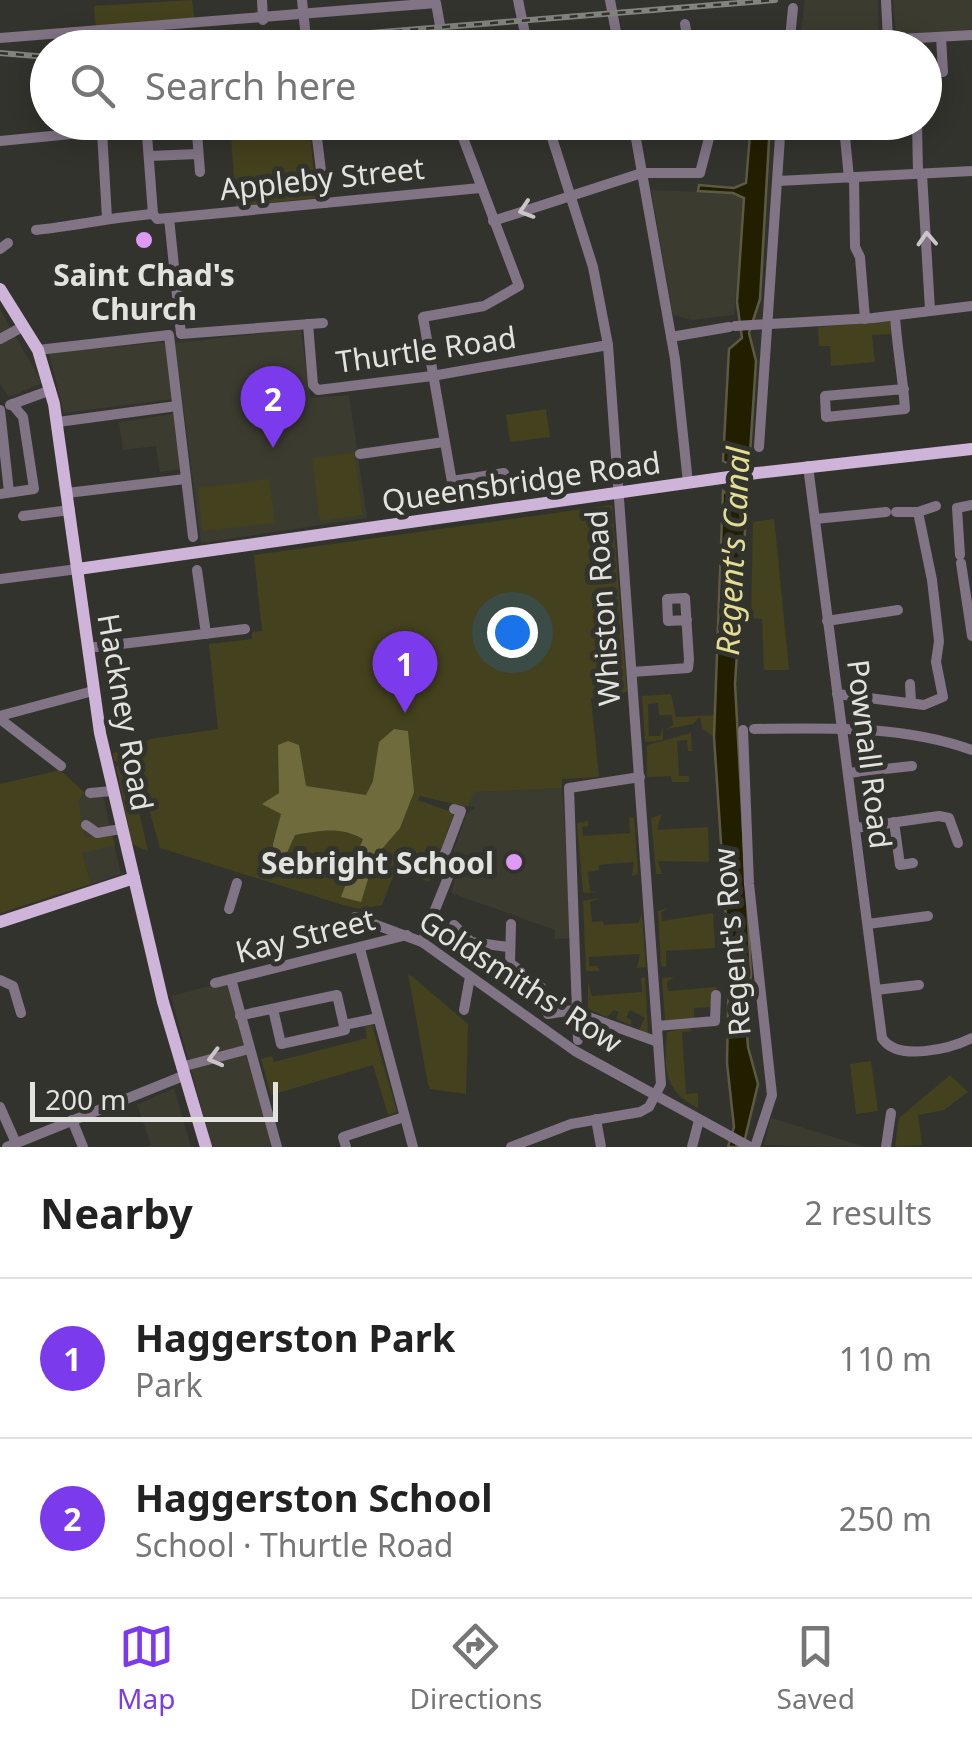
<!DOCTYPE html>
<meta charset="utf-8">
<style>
:root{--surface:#fff;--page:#f6f6f6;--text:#222;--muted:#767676;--line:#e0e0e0;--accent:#7c3aed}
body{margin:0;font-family:"Noto Sans",sans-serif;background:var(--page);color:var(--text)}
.scale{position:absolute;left:30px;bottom:25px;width:248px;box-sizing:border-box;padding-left:10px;border:5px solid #e2e2df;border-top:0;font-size:28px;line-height:35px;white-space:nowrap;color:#e2e2df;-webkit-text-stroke:8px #33332e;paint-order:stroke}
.you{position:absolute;left:512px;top:632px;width:35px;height:35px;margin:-25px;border:8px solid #fff;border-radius:50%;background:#1a73e8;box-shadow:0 0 0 15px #1a73e833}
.badge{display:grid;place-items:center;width:65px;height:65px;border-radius:50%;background:var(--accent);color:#fff;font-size:32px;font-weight:700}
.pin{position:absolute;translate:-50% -82px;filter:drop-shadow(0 2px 5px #0008)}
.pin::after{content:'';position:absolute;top:52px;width:35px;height:30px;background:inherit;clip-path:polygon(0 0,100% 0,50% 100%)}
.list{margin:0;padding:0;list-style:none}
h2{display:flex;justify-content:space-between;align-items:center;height:130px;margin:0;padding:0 40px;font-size:42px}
h2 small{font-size:32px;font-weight:400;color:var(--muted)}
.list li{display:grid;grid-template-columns:65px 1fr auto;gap:30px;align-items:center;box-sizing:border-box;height:160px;padding:0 40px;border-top:2px solid var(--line)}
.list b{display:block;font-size:38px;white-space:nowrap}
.list p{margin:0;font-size:32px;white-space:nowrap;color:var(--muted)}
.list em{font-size:32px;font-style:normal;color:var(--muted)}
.icon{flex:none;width:55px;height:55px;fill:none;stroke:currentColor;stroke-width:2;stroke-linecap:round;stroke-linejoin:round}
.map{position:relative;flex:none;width:972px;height:1147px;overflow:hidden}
.search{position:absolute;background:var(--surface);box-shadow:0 5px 25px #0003;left:30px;right:30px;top:30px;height:110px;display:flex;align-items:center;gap:25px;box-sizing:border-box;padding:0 35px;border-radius:55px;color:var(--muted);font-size:38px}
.sheet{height:450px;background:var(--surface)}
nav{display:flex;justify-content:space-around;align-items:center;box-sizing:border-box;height:140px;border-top:2px solid var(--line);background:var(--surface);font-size:28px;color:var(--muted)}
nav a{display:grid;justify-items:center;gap:5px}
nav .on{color:var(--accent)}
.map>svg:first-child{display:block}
.built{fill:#3c3b30}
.green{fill:#44411e}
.forest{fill:#6f6b3c}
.water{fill:#221f00;stroke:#5c5a43;stroke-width:2.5}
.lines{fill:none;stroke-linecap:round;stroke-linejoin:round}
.minor{stroke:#807485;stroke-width:10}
.major{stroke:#ceb4d8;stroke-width:12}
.rail-casing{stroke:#83837f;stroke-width:6}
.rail{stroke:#33332e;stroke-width:2.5;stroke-dasharray:8;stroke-linecap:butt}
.oneway{stroke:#cac6c8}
.poi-dot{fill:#dd99f4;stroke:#33332e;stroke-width:4}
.labels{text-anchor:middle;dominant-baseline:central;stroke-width:10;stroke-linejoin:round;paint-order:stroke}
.street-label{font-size:30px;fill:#e2e2df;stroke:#33332e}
.poi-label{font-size:30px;font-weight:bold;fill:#e2e2df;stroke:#33332e}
.water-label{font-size:32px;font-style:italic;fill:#e3dd91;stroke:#33332e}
</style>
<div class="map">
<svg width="972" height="1147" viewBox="0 0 972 1147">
<rect width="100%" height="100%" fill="#33332e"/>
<g class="built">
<polygon points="805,0 878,0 879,36 800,40"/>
<polygon points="893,0 972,0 972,30 896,35"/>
<polygon points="651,190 733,193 744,198 734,315 692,320 673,315"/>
<polygon points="0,309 42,383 9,397 0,383"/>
<polygon points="301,329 310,398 349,395 367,518 201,543 175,343"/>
<polygon points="167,342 173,399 64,413 49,353"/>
<polygon points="174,414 181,469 160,472 156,446 123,450 119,422"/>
<polygon points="101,787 121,874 91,884 82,853 85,839 77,801 89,790"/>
<polygon points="562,788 571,938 555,939 555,930 451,893 461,859 452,855 466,815 475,808 469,805 473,792"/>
<polygon points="228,981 274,1147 212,1147 171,996"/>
<polygon points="174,1088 191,1147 146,1147 151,1145 137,1105"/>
<polygon points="771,1118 866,1147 764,1145"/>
</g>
<g class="green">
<polygon points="192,0 195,23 96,29 94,6"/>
<polygon points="230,123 309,123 316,198 236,206"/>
<polygon points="890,321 891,334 872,335 875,362 831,366 830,346 819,346 818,327"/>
<polygon points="546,409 550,437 510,442 506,415"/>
<polygon points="354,453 363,515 320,521 312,458"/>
<polygon points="269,479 275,523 202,531 198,488"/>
<polygon points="612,505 627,692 591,698 599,777 562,779 562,788 474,792 468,807 420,796 418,800 454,813 429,882 396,869 382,905 360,909 343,905 160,848 140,777 127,761 114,761 113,753 130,751 150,739 218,729 209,644 252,639 252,632 262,631 254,555"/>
<polygon points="774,519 776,538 789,670 764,670 762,619 751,618 753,522"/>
<polygon points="671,694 676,717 715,715 714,737 702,728 700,717 693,724 666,729 673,725 672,715 659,715 658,703 648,704 649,736 660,736 663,726 663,740 645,742 642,696"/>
<polygon points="691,733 692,751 688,751 687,740 677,741 679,776 689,776 689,782 672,782 671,776 647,777 647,745"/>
<polygon points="116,765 130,773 148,851 132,844"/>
<polygon points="60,770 85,793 78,801 85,838 112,834 115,845 82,853 91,884 0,913 0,784"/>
<polygon points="661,815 657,830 708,827 709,862 658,861 662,874 656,874 651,818"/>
<polygon points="634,817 638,874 632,876 634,862 599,865 599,870 588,872 590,891 600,892 583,893 577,823 588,821 588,826 582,827 583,836 630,833 629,818"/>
<polygon points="600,898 590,902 592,922 603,921 604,925 638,923 642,914 646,967 637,968 640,954 589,957 589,966 597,966 600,971 586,971 583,901"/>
<polygon points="667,908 661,913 662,921 713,913 715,948 666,951 666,967 661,966 658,911"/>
<polygon points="408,973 468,1024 466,1094 430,1089 428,1084"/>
<polygon points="645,977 648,1034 639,1030 645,1018 630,1010 626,1017 632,1021 630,1025 616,1019 619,1012 614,1010 607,1017 588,1009 588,982 592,996 642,992 641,978"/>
<polygon points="674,977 667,982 668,991 717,987 711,1007 694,1008 694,1018 665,1020 662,978"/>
<polygon points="372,1025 397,1112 388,1115 373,1065 271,1095 261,1059 272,1056 274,1062 367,1038 365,1027"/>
<path d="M688,1028L693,1031L682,1032L686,1094L698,1093V1108C663,1090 664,1069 667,1032Z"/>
<polygon points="871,1061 878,1111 856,1114 850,1064"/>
<polygon points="950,1075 968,1092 944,1110 918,1115 922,1145 895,1147 899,1118"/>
</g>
<path class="forest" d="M394,729L408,731L414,792L400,828L375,857L361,902L341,897L363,839C339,826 321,831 295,835L280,868L274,866L273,844L281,814L262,804L279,793L278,745L288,741L299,745L306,786L366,795L373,781L379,742Z"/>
<polygon class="water" points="751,123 770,123 760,299 749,333 756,361 735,684 751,975 745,1005 748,1047 758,1084 743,1147 728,1147 734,1127 727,1063 729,963 714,737 723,491 727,494 731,490 731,465 723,461 729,349 742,338 737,302 744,198 733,193 698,191 699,185 734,188 746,183"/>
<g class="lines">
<g class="minor">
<polyline points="262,0 263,20"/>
<polyline points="302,0 307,48"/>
<polyline points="518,0 528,48"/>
<polyline points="610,0 619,48"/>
<polyline points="886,0 888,40"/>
<polyline points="685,24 689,48"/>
<polyline points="139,30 140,48"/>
<polyline points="0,38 436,3 444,48"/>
<polyline points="809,44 972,35"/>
<polyline points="789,48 793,8"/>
<polyline points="924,73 943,72 941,37"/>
<polyline points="146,122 153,214"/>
<polyline points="315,122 325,203"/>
<polyline points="633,122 675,359 688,483"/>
<polyline points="917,122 918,174"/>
<polyline points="844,127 849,178"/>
<polyline points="406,129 457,123"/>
<polyline points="197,133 200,172"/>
<polyline points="0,141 102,131 107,218"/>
<polyline points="149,156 198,154"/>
<polyline points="922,174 930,310"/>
<polyline points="854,178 855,247 860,257 865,319"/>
<polyline points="778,181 972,171"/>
<polyline points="169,218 181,334 323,323"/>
<polyline points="493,221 642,173 700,173 709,138 718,126 725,126"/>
<path d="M36,230C76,226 113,217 153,214L157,219L169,218L480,188"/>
<polyline points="0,249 8,243"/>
<path d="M895,316C897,348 903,378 905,409L826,417L825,396L904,389"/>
<polyline points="308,324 313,385 318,390 432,376 608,345"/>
<polyline points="735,326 873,318 972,306"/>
<polyline points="671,337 729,327"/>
<polyline points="0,339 24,326"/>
<polyline points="38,350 169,335 193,537"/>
<polyline points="10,405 51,390"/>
<polyline points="0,410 9,492"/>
<polyline points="58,422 177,406"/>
<polyline points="759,447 781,122"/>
<polyline points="360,454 444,442"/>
<path d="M808,466L882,1038C897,1062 950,1049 972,1038"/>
<polyline points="452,481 504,473"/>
<polyline points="67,493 185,479"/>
<polyline points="0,494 34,489 23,417 12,404"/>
<polyline points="455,499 423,317 484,306 519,286 457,122"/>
<polyline points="896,512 918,512"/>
<polyline points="23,516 70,510"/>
<polyline points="815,519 886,512"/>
<polyline points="960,555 957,508 972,505"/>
<polyline points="961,563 972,636"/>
<polyline points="197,570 206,634"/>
<polyline points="0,579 78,569"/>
<polyline points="827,621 898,610"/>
<polyline points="88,648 245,629"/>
<polyline points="632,672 688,668 689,660 685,598 667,599 668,621 687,620"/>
<polyline points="910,684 911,703"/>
<polyline points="837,694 924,705 943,697 936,662 939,641 932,580 918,512 936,506"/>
<polyline points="0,716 93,691"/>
<polyline points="0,719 61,766"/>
<path d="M754,729C828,728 902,725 972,750"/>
<polyline points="743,730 749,884 772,1095 755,1147"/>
<polyline points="848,773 912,766"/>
<polyline points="90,793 112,791"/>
<polyline points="894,822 900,865 913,863"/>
<polyline points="86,825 97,833 121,829"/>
<polyline points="855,828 939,816 949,818 958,843"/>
<polyline points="229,909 237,883"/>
<polyline points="355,917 422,942 575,1051 750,1147"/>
<polyline points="511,924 510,963 541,987 548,1014 580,1009"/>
<polyline points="868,924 928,916"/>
<polyline points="454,925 471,942 508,947"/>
<polyline points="422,942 449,875 444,856 461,811 454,809"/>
<polyline points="360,949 413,1147"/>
<polyline points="231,979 277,1147"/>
<polyline points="0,980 13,986 21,1013"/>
<polyline points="215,983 407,935"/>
<polyline points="876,990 919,985"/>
<polyline points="464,1010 470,977"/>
<polyline points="580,1014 658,1042"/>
<polyline points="240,1016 252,1013 337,995 345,1030 281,1044 273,1009"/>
<polyline points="344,1025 378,1018"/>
<polyline points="657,1026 715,1021 716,995"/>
<polyline points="578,1040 569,788 640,777"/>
<polyline points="181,1067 249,1049"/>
<polyline points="0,1107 16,1143"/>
<polyline points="596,1119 601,1147"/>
<polyline points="72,1120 83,1147"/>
<polyline points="7,1147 183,1076"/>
<polyline points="346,1147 343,1137 404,1117"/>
<polyline points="511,1147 571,1124 640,1112 649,1107 661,1084 608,345 593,267 547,122"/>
<polyline points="692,1147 699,1120"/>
<polyline points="886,1147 891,1113"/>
</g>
<g class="major">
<polyline points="0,289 38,350 54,404 100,733 163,1002 206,1147"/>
<polyline points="78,569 757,473 972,449"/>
<polyline points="0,922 134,878"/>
</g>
<defs>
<g id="rail">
<polyline points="133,48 197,42"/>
<polyline points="187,48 775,0"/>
<polyline points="0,53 48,57"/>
</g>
</defs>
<use href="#rail" class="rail-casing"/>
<use href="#rail" class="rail"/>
</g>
<defs><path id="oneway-chevron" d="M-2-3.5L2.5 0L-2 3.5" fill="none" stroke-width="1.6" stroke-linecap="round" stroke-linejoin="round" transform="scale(2.5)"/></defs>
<g class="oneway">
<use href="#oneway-chevron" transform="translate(526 210) rotate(162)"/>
<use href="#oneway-chevron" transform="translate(927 239) rotate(-93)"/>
<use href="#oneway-chevron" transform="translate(215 1058) rotate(165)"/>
</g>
<g class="poi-dot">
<circle cx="144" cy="240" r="10"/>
<circle cx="514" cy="862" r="10"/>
</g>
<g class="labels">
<g class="street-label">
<text transform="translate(322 178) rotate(-6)">Appleby Street</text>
<text transform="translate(426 349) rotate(-8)">Thurtle Road</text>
<text transform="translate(521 481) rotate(-8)">Queensbridge Road</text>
<text transform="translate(602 608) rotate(-94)">Whiston Road</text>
<text transform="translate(126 712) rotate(80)">Hackney Road</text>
<text transform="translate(870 754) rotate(83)">Pownall Road</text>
<text transform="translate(305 935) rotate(-14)">Kay Street</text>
<text transform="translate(731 942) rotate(-95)">Regent's Row</text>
<text transform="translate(521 981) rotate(33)">Goldsmiths' Row</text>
</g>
<g class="poi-label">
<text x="144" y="274">Saint Chad's<tspan x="144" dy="34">Church</tspan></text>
<text x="494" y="862" text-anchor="end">Sebright School</text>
</g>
<g class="water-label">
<text transform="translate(732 551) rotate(-87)">Regent's Canal</text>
</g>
</g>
</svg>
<div class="scale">200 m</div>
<div class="you"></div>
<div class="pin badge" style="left:405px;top:713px">1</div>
<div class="pin badge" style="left:273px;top:448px">2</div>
<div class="search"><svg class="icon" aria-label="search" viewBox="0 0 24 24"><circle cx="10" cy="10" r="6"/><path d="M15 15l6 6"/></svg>Search here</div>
</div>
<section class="sheet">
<h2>Nearby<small>2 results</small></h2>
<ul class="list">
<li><span class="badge">1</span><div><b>Haggerston Park</b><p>Park</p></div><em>110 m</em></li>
<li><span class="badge">2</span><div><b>Haggerston School</b><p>School · Thurtle Road</p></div><em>250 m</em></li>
</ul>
</section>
<nav>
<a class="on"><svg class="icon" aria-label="map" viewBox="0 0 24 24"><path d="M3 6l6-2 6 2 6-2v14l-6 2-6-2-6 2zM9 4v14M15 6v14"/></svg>Map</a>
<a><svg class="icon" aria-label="directions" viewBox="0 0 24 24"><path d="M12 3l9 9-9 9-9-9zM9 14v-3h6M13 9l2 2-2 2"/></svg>Directions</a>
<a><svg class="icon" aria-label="saved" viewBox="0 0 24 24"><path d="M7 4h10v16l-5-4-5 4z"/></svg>Saved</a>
</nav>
